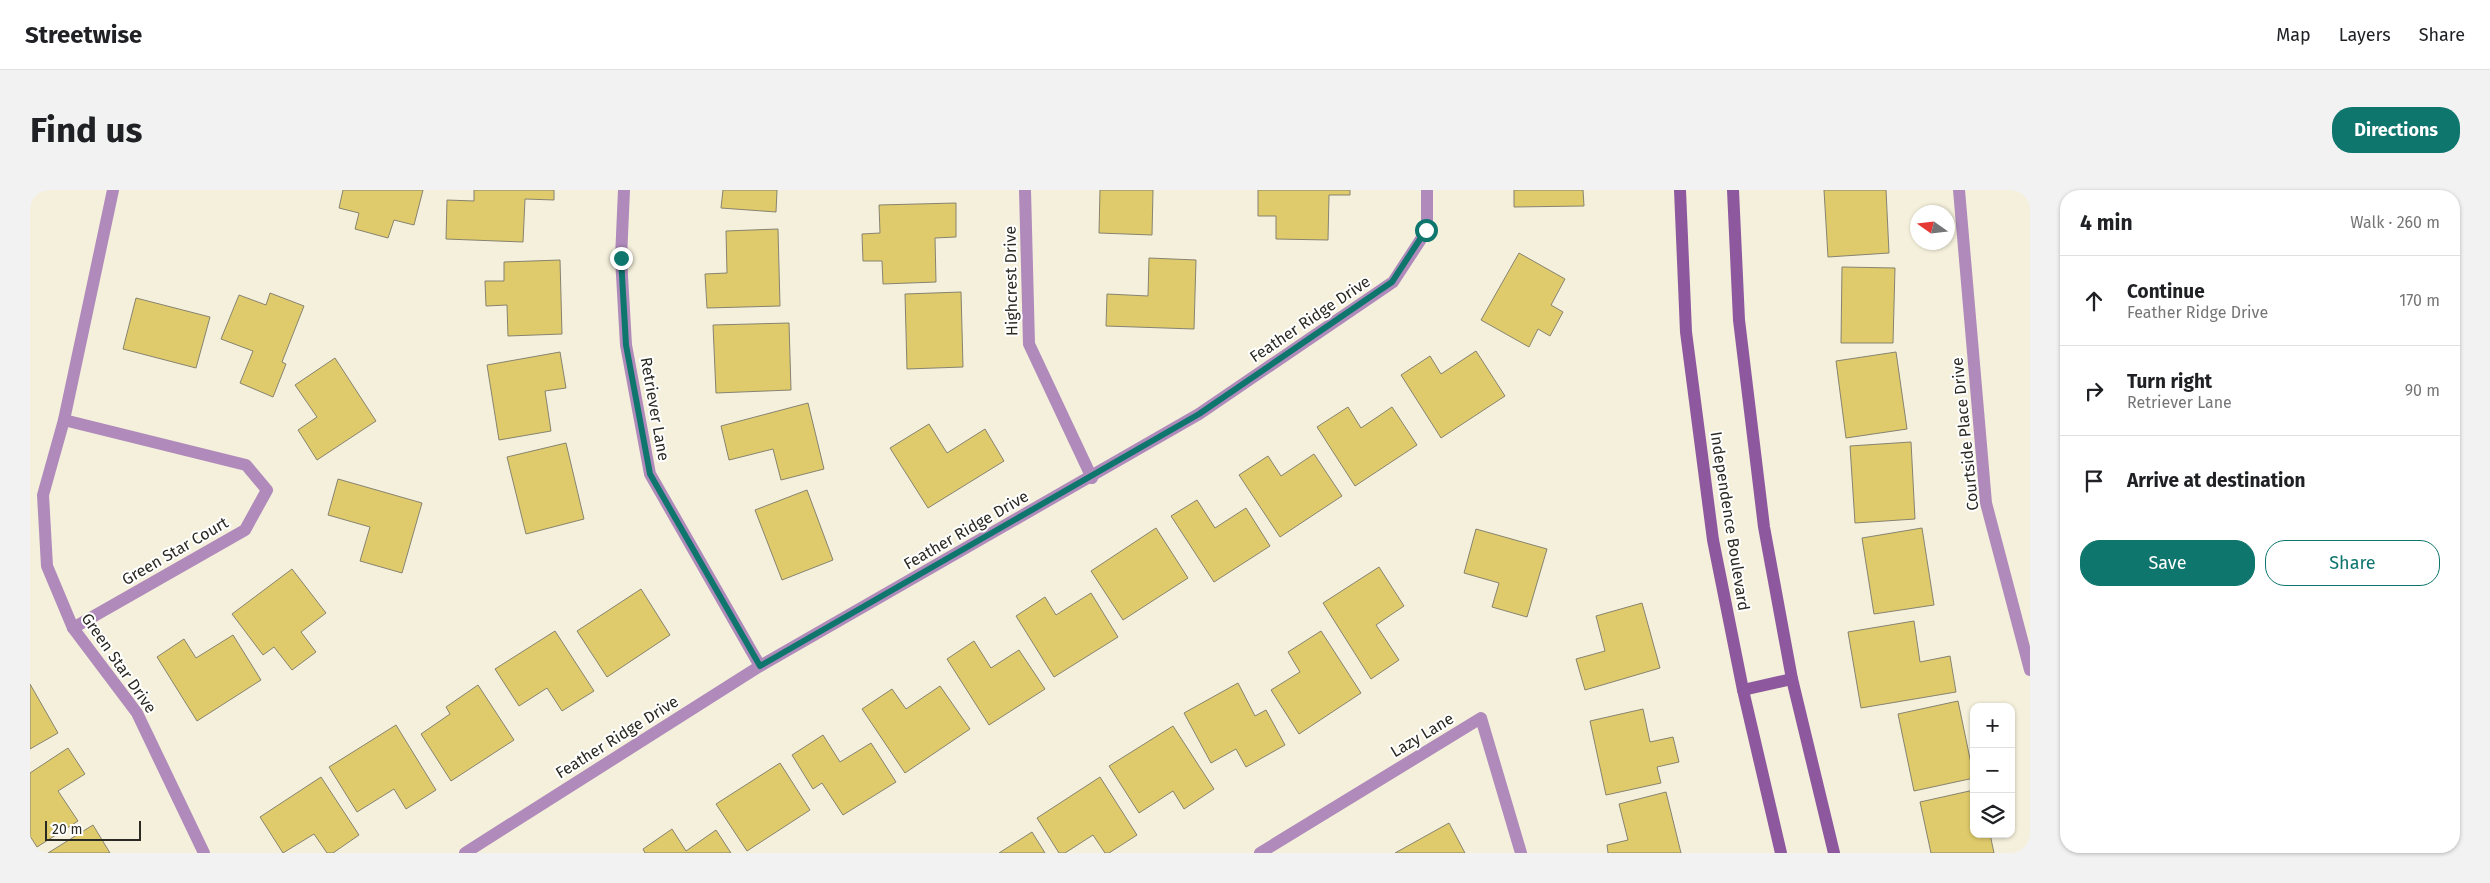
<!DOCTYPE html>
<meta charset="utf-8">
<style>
:root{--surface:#fff;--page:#f2f2f2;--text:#202124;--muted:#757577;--line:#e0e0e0;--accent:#0f766e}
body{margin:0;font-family:"Fira Sans",sans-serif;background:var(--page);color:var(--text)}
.controls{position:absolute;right:15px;bottom:15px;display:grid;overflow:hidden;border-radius:10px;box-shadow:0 1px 4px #0004}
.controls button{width:45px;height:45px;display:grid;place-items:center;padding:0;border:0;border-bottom:1px solid var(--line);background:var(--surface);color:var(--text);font:25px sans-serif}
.compass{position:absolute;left:1880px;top:15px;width:45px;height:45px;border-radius:50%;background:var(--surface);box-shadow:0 1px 4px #0004;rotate:284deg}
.scale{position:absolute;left:15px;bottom:12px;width:96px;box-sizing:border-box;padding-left:5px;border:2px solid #2b2a22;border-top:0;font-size:14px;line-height:18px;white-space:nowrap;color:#2b2a22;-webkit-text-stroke:4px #fff;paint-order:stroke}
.stop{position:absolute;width:15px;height:15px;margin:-11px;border:4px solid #0f766e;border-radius:50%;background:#fff}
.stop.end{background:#0f766e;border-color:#fff;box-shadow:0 1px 5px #0008}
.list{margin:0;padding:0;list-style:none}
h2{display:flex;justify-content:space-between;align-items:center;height:65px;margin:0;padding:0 20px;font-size:21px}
h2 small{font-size:16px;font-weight:400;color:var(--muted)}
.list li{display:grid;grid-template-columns:32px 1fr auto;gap:15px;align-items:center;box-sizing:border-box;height:90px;padding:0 20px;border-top:1px solid var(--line)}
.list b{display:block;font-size:19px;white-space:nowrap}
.list p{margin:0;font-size:16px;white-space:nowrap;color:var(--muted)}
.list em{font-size:16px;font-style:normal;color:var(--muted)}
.actions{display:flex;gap:10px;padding:15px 20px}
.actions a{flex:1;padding:11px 0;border:1px solid var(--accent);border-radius:20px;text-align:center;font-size:18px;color:var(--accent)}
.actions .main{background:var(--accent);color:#fff}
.icon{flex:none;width:28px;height:28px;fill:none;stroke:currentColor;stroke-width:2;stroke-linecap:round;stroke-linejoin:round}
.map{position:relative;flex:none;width:2000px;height:663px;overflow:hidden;border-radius:20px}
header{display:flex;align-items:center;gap:30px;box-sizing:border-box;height:70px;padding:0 25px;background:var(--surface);border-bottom:1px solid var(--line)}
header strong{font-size:24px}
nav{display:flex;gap:28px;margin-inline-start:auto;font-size:18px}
.intro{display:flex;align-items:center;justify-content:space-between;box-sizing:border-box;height:120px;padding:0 30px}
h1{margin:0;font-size:35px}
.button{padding:12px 22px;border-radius:20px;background:var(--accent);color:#fff;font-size:18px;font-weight:700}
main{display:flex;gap:30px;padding:0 30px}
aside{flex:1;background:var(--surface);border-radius:20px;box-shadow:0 1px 4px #0004}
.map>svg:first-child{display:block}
.building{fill:#dfcb6b;stroke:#878370}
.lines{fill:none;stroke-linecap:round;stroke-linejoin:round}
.street{stroke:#af8abb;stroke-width:12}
.secondary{stroke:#8e589f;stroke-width:12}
.route{stroke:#0f766e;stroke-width:6}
.labels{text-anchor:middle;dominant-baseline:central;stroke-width:4;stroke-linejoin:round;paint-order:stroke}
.street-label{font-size:16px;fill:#2b2a22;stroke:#fff}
</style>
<header>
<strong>Streetwise</strong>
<nav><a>Map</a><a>Layers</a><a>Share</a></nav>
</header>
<div class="intro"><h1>Find us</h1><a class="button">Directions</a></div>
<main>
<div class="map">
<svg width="2000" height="663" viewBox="0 0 2000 663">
<rect width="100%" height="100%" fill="#f4f0db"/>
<g class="building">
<polygon points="313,0 393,0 384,35 364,30 358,48 325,39 329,23 309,18"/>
<polygon points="444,0 524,0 524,10 495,9 493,52 416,49 417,10 444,11"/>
<polygon points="693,0 747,0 746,22 691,18"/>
<polygon points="1070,0 1123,0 1122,45 1069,43"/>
<polygon points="1228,0 1320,0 1320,5 1299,5 1298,50 1246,49 1246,26 1228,26"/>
<polygon points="1484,0 1553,0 1554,16 1484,17"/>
<polygon points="1794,0 1856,0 1859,63 1798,67"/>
<polygon points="926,13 926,47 905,48 906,92 853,94 852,71 833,71 832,44 850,43 849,15"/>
<polygon points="748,39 750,116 677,118 675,84 697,83 696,41"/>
<polygon points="1489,63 1535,89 1521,115 1533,122 1520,146 1508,139 1499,157 1451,130"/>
<polygon points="1119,68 1166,70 1164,139 1076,136 1077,104 1118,106"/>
<polygon points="530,70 532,144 478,146 477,115 456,116 455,91 474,91 474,72"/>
<polygon points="1812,77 1865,78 1863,153 1811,153"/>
<polygon points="931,102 933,177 877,179 875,104"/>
<polygon points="240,103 274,116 252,172 256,174 243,207 210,193 223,161 191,149 209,105 236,115"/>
<polygon points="106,108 180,127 166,178 93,159"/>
<polygon points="759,133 761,200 686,203 683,135"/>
<polygon points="1446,161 1475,206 1411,248 1371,185 1400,166 1411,184"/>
<polygon points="530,162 536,198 515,201 521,241 469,250 457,175"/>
<polygon points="1866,162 1877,239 1816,248 1806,171"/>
<polygon points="305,168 346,231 287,270 268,240 287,227 265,195"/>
<polygon points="778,213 794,279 751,290 743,259 699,270 691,236"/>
<polygon points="1318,217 1331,238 1362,217 1387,255 1325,296 1287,237"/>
<polygon points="899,234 917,263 955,239 974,271 898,318 860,258"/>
<polygon points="1881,252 1885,329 1825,333 1820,256"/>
<polygon points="536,253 554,329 496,344 477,267"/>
<polygon points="1284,264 1312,306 1250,347 1209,285 1238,266 1251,286"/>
<polygon points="308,289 392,313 372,383 330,371 340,337 298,325"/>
<polygon points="777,300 803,370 752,390 725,320"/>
<polygon points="1167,310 1185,338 1216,318 1240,356 1184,392 1141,326"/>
<polygon points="1126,338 1158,388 1093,430 1061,381"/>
<polygon points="1892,338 1904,415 1844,424 1832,348"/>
<polygon points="1446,339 1517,359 1497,427 1462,417 1469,393 1434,383"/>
<polygon points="1349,377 1374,416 1346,435 1369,470 1341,489 1293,413"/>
<polygon points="262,379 296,423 271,442 286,462 262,480 244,457 233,465 202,424"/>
<polygon points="611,399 640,445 577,487 547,441"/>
<polygon points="1061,403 1088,447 1024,487 986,426 1015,407 1026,425"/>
<polygon points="1612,413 1630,478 1555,500 1546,469 1575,461 1566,426"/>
<polygon points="1884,431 1890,472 1920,466 1926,502 1831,518 1818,442"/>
<polygon points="525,441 564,501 532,521 517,498 489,516 465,479"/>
<polygon points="1291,441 1331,503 1269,544 1241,500 1270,482 1258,462"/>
<polygon points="203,445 231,490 167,531 127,467 154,449 166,468"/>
<polygon points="944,451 961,478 989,460 1015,499 959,535 917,469"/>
<polygon points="1208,493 1225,526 1236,520 1255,555 1216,577 1206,559 1181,573 1154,523"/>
<polygon points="0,494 28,543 0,559"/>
<polygon points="448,495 484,550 421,591 391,544 420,524 416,517"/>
<polygon points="910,496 940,539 875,583 832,519 862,499 876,519"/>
<polygon points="1928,511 1944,588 1884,601 1868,524"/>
<polygon points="1613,519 1620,552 1643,547 1649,572 1627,577 1631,593 1576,605 1560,531"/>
<polygon points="366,535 406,600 376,619 364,599 327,622 299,577"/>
<polygon points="1143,536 1184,599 1154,619 1143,601 1109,623 1079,576"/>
<polygon points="793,545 810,572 841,553 866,592 813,625 792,593 783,599 762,565"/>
<polygon points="38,558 55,584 28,601 48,631 7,657 0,646 0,583"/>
<polygon points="750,573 780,620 717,661 686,614"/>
<polygon points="291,587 329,645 303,663 297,663 284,644 253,663 230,627"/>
<polygon points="1070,587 1107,645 1079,663 1075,663 1063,645 1035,663 1029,663 1007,628"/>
<polygon points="1944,600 1944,644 1960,644 1964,663 1901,663 1890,612"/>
<polygon points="1636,602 1651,663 1578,663 1577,655 1598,650 1589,614"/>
<polygon points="1419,633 1435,663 1365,663"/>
<polygon points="63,635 80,663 18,663"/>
<polygon points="642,639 656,661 686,640 701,663 615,663 613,659"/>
<polygon points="1002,642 1015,663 969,663"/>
</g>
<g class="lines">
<g class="street">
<polyline points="83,0 34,230 13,305 17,376 43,438 107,523 174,663"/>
<polyline points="594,0 591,68 596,155 620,284 730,476"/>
<polyline points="995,0 999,154 1062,288"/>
<polyline points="1929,0 1956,313 2000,480"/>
<polyline points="34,230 216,275 237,300 215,340 43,438"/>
<polyline points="435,663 730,476 1169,224 1363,92 1397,40 1397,0"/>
<polyline points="1230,663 1451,528 1491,663"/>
</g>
<g class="secondary">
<polyline points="1650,0 1656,142 1683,350 1713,500 1751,663"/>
<polyline points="1703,0 1709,130 1734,337 1762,489 1804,663"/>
<polyline points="1713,500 1762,489"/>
</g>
</g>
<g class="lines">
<polyline class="route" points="591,68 596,155 620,284 730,476 1169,224 1362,92 1396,40"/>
</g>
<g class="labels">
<g class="street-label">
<text transform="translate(981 91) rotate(-91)">Highcrest Drive</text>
<text transform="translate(1280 129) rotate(-34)">Feather Ridge Drive</text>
<text transform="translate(625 219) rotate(80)">Retriever Lane</text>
<text transform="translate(1935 244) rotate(-96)">Courtside Place Drive</text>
<text transform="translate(1700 331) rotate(81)">Independence Boulevard</text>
<text transform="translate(936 340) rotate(-30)">Feather Ridge Drive</text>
<text transform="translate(145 361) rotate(-30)">Green Star Court</text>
<text transform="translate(89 473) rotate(55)">Green Star Drive</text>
<text transform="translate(1392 545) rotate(-31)">Lazy Lane</text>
<text transform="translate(587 547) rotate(-32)">Feather Ridge Drive</text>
</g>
</g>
</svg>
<div class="controls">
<button>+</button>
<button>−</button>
<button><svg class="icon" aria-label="layers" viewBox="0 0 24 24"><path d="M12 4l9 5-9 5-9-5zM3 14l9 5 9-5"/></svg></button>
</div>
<svg class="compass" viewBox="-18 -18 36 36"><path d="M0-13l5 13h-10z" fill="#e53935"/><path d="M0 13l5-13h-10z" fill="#757577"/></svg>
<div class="scale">20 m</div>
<div class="stop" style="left:1396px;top:40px"></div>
<div class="stop end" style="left:591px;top:68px"></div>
</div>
<aside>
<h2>4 min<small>Walk · 260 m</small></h2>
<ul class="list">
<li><svg class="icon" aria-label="ahead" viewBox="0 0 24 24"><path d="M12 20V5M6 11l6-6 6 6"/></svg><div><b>Continue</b><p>Feather Ridge Drive</p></div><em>170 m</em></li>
<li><svg class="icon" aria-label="right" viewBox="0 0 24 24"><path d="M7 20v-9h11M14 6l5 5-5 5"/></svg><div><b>Turn right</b><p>Retriever Lane</p></div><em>90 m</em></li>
<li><svg class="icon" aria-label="arrive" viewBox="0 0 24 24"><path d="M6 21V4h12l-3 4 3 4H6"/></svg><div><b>Arrive at destination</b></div></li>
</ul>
<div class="actions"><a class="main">Save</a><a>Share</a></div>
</aside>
</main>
